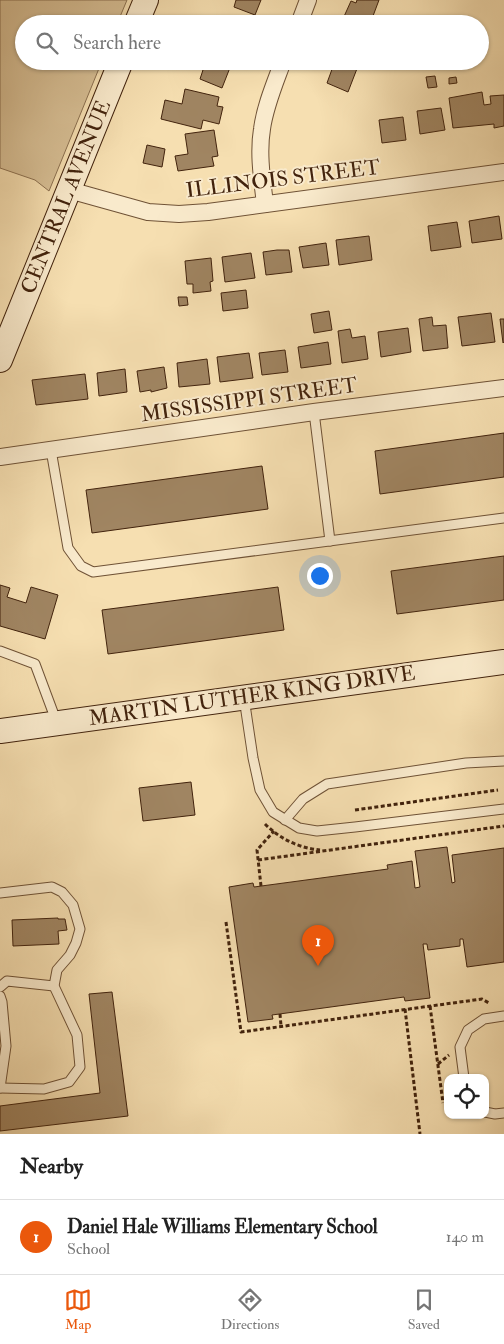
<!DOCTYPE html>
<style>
:root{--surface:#fff;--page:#f6f6f6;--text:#222;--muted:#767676;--line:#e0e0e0;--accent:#ea580c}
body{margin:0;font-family:"IM FELL Double Pica",serif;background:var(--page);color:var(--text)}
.controls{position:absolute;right:15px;bottom:15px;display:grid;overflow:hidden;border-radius:10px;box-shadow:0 1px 4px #0004}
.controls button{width:45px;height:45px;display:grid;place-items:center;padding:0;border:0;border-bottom:1px solid var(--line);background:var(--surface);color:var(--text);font:25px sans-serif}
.you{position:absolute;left:319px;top:575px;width:18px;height:18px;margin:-12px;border:4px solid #fff;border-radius:50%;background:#1a73e8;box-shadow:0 0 0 8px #1a73e833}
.badge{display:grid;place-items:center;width:32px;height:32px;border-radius:50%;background:var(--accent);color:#fff;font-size:16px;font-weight:700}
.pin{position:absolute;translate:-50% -41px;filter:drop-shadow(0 1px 2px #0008)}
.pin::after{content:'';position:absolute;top:26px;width:18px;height:15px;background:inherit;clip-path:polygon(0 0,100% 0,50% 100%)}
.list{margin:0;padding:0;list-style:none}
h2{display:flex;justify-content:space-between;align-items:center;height:65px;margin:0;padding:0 20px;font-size:21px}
h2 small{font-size:16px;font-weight:400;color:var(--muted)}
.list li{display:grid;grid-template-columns:32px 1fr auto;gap:15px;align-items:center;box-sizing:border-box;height:75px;padding:0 20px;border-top:1px solid var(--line)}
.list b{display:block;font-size:19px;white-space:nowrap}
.list p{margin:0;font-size:16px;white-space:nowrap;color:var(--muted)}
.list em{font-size:16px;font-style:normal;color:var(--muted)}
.icon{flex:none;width:28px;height:28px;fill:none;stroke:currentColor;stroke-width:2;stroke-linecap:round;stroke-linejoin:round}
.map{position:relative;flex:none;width:504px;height:1134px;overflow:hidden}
.search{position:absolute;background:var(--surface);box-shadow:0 1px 4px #0004;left:15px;right:15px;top:15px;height:55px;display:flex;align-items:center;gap:12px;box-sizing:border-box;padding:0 18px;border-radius:28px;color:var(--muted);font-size:19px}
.sheet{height:140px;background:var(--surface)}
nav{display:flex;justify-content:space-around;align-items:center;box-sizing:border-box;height:70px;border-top:1px solid var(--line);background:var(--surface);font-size:14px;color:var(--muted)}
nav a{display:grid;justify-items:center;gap:2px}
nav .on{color:var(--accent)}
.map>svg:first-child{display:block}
.green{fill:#d7bf95;stroke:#8c7151}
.building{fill:#a08562;stroke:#42230d}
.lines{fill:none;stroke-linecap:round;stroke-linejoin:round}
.lane-casing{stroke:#6f5236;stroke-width:11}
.street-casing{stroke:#6f5236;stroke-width:18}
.secondary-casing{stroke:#42230d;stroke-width:26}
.path{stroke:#42230d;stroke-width:3;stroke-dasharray:4 2.5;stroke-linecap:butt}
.lane{stroke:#f9eacc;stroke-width:9}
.street{stroke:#f9eacc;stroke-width:16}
.secondary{stroke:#f9eacc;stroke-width:24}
.labels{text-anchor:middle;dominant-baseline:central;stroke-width:4;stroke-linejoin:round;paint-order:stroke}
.street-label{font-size:21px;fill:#42230d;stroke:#f9eacc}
</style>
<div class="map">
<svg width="504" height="1134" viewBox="0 0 504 1134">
<rect width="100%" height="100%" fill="#f6dfb1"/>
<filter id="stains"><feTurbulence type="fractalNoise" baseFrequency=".004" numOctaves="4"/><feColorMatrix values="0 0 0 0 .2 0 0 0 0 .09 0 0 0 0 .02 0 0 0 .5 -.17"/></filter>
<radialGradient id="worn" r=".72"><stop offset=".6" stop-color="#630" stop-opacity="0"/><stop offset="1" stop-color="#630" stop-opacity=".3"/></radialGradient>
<polygon class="green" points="0,0 127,0 117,24 24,24 24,61 102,61 49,191 35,180 0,168"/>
<g class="building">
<polygon points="236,0 261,0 255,15 234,7"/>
<polygon points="357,0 379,0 370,24 347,24 342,21 351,1 356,3"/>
<polygon points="186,16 203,23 203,24 183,24"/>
<polygon points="225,16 243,24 222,24"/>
<polygon points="195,61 223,61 231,65 222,88 200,79 203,70 193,66"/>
<polygon points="335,61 345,61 358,66 348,92 327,83"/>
<polygon points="435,76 437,87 428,88 426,77"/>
<polygon points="456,77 457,83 449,84 449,78"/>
<polygon points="185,89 219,97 217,106 223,107 219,124 203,120 201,129 161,119 165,100 182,104"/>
<polygon points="482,92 484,105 491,104 490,96 504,95 504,126 494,128 494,124 453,128 449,98"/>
<polygon points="441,108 445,130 420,134 417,111"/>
<polygon points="403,117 406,140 382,143 379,120"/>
<polygon points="214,130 218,156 212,157 214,166 178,171 175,156 188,154 185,134"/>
<polygon points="147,145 165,149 162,167 143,163"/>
<polygon points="499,216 502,239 472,243 469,221"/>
<polygon points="457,222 461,247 431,251 428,226"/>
<polygon points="369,236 372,260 339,265 336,240"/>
<polygon points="326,243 329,265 303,268 299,247"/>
<polygon points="277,250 289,250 292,272 266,275 263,252"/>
<polygon points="251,253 255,278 225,282 222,257"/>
<polygon points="211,258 213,281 210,282 211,291 193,293 193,284 187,284 185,261"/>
<polygon points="246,290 248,308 223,311 221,293"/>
<polygon points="178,297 187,297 188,305 179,306"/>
<polygon points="329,311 332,330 314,333 311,314"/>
<polygon points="491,313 495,342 462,346 458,317"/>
<polygon points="432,317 433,326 446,325 448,348 423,351 419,319"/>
<polygon points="500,319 504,319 504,342 503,343"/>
<polygon points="408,328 411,352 381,357 378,332"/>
<polygon points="350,329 352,338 365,336 368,359 342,363 338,331"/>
<polygon points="328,342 331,364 301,368 298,347"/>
<polygon points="285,350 288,372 262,375 259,353"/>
<polygon points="249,353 253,378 220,382 217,357"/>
<polygon points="207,359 210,384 179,387 177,363"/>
<polygon points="164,367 167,388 151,392 151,390 140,392 137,371"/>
<polygon points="125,369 127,392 99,396 97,373"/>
<polygon points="85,374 88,399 36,405 32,380"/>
<polygon points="504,433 504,477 380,494 375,451"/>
<polygon points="262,466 268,509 92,533 86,490"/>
<polygon points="504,556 504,600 397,614 391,571"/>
<polygon points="0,585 10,588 7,597 26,603 31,587 58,595 45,639 0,626"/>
<polygon points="278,587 284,630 108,654 102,610"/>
<polygon points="191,782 195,815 143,821 139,788"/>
<polygon points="447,847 452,883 455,882 452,855 504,848 504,962 467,967 463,939 460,939 460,946 428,950 427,944 423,944 430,998 405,1001 404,997 272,1015 273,1019 248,1022 229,887 253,883 254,887 388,869 387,865 412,861 415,888 420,887 415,851"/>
<polygon points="58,918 58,919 65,919 67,930 58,931 59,944 13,946 12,920"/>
<polygon points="112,992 128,1116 0,1131 0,1106 100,1093 89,994"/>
</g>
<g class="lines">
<defs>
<g id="lane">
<polyline points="314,412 330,541"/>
<polyline points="51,450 68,548 81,566 93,572 504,518"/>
<polyline points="0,651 35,664 57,723"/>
<polyline points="244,698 253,758 260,790 273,812 299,828 317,831 355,827 504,809"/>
<polyline points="285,820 303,799 327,784 466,763 504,761"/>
<polyline points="0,893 52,887 62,892 73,905 80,929 76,943 70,955 57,970 54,986 77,1035 80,1067 69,1082 44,1089 0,1088"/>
<polyline points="0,987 7,981 54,986"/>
<polyline points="0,996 2,1002 6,1046 0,1088"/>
<polyline points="464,1078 460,1047 468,1030 484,1019 504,1016"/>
<polyline points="485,1112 495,1114 504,1113"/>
</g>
<g id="street">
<polyline points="299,24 308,0"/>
<polyline points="69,190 148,212 179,214 208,212 504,172"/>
<path d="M265,204C262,179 258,153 262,129C265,106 275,83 283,61"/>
<polyline points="0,457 314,412 504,388"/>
</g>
<g id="secondary">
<polyline points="136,24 146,0"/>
<polyline points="0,360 121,61"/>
<polyline points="0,731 504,662"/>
</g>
</defs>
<use href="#lane" class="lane-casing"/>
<use href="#street" class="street-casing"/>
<use href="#secondary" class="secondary-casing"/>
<g class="path">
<polyline points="355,810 498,790"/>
<path d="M265,824C280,839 299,848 320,850"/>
<polyline points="258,860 504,826"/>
<polyline points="261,886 257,850 274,831"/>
<polyline points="226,922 241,1032 482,999 489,1003"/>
<polyline points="430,1006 443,1103"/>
<polyline points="405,1009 420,1134"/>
<polyline points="280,1014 281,1026"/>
<polyline points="438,1064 449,1055"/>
</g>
<use href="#lane" class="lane"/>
<use href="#street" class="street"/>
<use href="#secondary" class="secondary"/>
</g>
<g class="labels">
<g class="street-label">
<text transform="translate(283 179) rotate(-7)">ILLINOIS STREET</text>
<text transform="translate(66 197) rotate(-68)">CENTRAL AVENUE</text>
<text transform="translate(249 400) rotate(-8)">MISSISSIPPI STREET</text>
<text transform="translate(252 696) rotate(-8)">MARTIN LUTHER KING DRIVE</text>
</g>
</g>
<rect width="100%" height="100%" filter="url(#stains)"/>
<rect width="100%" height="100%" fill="url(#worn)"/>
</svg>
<div class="controls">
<button><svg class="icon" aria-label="locate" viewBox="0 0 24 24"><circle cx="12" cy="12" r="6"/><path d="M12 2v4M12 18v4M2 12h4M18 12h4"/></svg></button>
</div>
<div class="you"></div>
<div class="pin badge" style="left:318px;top:966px">1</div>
<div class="search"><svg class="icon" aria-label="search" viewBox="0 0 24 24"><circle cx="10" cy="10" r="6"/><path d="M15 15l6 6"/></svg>Search here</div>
</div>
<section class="sheet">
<h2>Nearby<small></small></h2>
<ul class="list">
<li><span class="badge">1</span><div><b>Daniel Hale Williams Elementary School</b><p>School</p></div><em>140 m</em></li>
</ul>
</section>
<nav>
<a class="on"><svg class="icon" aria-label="map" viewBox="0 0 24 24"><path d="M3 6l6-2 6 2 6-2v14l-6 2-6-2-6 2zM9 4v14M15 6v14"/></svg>Map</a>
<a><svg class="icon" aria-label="directions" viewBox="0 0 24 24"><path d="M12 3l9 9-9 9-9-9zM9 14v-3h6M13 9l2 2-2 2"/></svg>Directions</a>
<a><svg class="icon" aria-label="saved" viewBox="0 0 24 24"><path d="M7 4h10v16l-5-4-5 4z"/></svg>Saved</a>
</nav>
